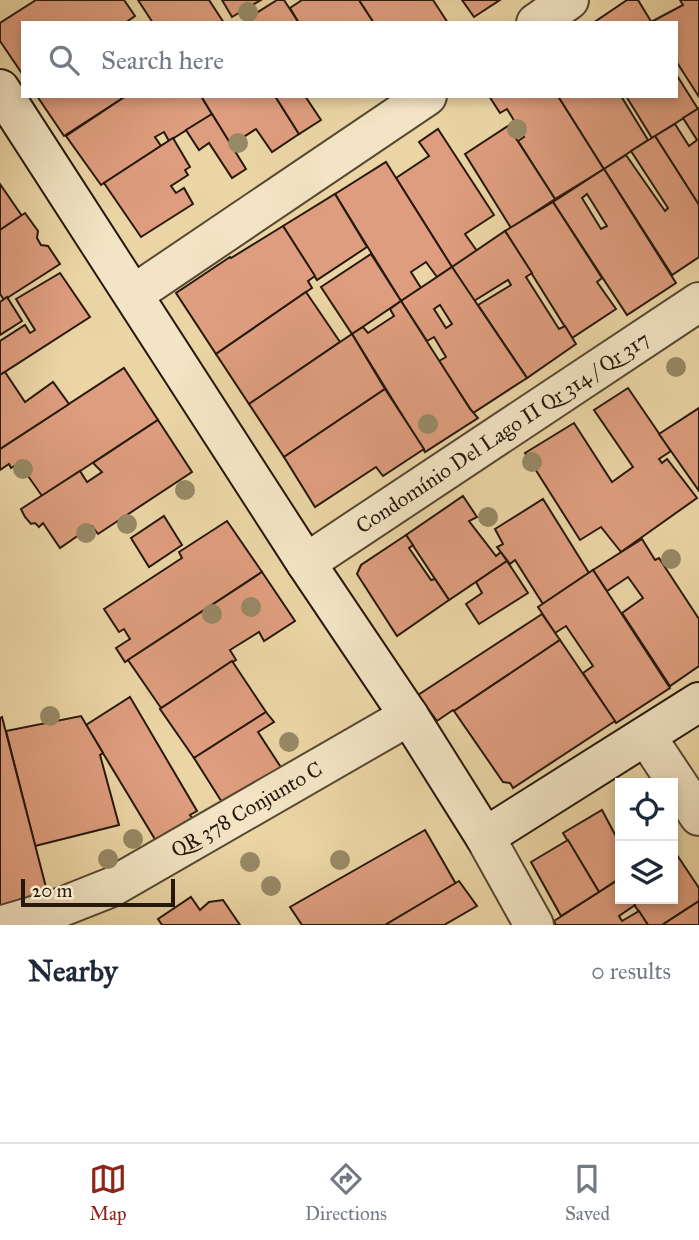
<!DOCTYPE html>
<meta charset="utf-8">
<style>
:root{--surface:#fff;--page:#f2f2f3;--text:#1f2937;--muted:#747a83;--line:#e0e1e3;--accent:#8f2418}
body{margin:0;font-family:"IM FELL Great Primer",serif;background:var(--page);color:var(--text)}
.controls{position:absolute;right:21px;bottom:21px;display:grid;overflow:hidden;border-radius:0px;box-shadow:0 4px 10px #0003}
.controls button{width:63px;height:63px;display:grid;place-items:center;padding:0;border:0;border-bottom:2px solid var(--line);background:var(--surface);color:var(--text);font:35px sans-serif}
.scale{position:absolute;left:21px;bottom:18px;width:154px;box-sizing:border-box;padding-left:7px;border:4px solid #26190b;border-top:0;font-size:19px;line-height:24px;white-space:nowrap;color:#26190b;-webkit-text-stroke:5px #f2e4c4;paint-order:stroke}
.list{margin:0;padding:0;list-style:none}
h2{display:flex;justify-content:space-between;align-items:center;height:91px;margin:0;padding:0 28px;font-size:30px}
h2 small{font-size:23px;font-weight:400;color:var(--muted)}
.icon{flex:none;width:38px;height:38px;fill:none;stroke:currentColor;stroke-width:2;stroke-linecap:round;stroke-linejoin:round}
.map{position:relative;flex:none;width:699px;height:925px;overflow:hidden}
.search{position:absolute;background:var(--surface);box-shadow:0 4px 10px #0003;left:21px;right:21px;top:21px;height:77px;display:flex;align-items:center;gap:18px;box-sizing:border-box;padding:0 24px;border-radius:0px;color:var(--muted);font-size:26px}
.sheet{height:217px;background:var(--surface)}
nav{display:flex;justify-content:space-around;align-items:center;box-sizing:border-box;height:98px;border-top:2px solid var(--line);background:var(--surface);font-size:19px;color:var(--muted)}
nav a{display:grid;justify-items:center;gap:4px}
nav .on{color:var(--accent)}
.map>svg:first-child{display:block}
.building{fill:#de9d7e;stroke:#26190b;stroke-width:2;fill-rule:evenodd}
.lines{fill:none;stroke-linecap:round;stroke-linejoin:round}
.street-casing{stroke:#574832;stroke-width:42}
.secondary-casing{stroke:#26190b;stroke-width:42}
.street{stroke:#f2e4c4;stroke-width:38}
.secondary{stroke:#f2e4c4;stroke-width:38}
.tree{fill:#978965}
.labels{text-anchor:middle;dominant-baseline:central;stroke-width:5;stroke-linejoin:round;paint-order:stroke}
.street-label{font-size:21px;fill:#26190b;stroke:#f2e4c4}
</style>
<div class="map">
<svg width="699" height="925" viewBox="0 0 699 925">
<rect width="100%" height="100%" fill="#ebd5a5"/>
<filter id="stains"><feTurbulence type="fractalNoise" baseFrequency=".00286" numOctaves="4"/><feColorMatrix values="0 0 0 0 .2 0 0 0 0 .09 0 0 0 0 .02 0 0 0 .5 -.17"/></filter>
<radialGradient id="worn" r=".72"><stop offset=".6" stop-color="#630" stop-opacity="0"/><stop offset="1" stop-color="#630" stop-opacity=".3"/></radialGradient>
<g class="building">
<polygon points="36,0 124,0 135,16 125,23 23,23 23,75 0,41 0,23"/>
<polygon points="138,0 209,0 224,23 153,23"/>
<polygon points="222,0 261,0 232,17"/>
<polygon points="277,0 284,0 299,23 253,23 250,17"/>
<polygon points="302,0 359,0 374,23 299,23 290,8"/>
<polygon points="359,0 433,0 448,23 374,23"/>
<polygon points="462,0 500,0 474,17"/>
<polygon points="627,0 638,0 652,23 593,23"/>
<polygon points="680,0 699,0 699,97 676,61 676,23 651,22 683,5"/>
<polygon points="676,74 698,109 652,138 626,96 676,96"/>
<polygon points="37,96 126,96 64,136"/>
<polygon points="126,96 201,96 212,114 169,141 164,132 155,137 161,146 101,185 66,136"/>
<polygon points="201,96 275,96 299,134 272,152 256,129 231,145"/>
<polygon points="275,96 305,96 321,120 299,134"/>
<polygon points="558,96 604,169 555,199 518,141 524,137 507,109 500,113 489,96"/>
<polygon points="558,96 621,96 648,140 604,169"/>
<polygon points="699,108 699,205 655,136 675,124 689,146 697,140 683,118"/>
<polygon points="212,114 246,169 232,178 209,143 199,150 186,130"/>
<polygon points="508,126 555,199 511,228 465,154"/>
<polygon points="438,129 494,215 465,234 477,251 452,267 396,178 429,156 419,142"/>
<polygon points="655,136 699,205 699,257 672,275 604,169 626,155 665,211 668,208 631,151"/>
<polygon points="173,138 190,167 185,170 188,175 171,186 176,193 184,188 193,204 141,237 104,183"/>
<polygon points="386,162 452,267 437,277 426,262 411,272 421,288 401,301 335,194"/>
<path d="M604,169L676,283L627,315L553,202ZM587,194L607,226L601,229L582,198Z"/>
<polygon points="0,184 22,216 0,230"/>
<polygon points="335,194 367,247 317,280 283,226"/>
<polygon points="553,202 602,278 597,282 616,309 572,338 505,231"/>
<polygon points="25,213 38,231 37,238 41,245 48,246 60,264 4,300 0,294 0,230"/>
<polygon points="283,226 315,276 308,281 312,288 216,354 176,293 230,257 231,258"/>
<polygon points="505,231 532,273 526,277 559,329 565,326 576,344 527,378 478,305 511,285 508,280 474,301 452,267"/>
<polygon points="371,254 401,301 352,334 321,287"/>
<path d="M452,267L527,378L473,413L439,361L446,357L434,337L427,341L401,301ZM440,305L452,324L446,328L434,309Z"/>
<polygon points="60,273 90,317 0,375 0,341 25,325 30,333 35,330 16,299"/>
<polygon points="306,292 340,342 249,404 216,354"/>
<polygon points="7,297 22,321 0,335 0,302"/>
<polygon points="401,301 470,409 478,418 425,452 352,334 363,327 368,333 394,316 390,309"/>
<polygon points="352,334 385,389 284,457 249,404"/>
<polygon points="124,368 158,420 42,496 19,463 11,468 9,464 0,470 0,449"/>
<polygon points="5,372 25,402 53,382 69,404 0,449 0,375"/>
<polygon points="628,388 671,451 659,459 662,463 667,459 697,498 621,552 601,527 580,540 525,453 574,423 612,482 633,467 594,410"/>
<polygon points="385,389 424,449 383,476 376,467 315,507 284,457"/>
<polygon points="699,408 699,491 659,434"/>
<polygon points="158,420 192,472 98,534 92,526 60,548 43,523 39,527 35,523 31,524 25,517 21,509 80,471 87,482 102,472 93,463"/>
<polygon points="463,496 477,517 469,521 496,556 501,552 507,561 449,600 406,535"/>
<polygon points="543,499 589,573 543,604 515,560 510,564 497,547 503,544 495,529"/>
<polygon points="164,516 182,545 149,567 131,538"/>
<polygon points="227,521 262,572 125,662 116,648 130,639 124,629 119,632 104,609 182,558 179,552"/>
<polygon points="406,535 413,545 409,548 431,580 435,579 449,600 397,636 357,574 361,565"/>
<polygon points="642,539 655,560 659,558 699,619 699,666 670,686 622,613 643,598 628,577 607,591 593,570"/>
<polygon points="507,561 528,593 479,624 466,604 482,593 476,582"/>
<polygon points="593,570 670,688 616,723 583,673 593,666 566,626 555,633 538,607"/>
<polygon points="262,572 295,621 264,641 259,632 230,650 236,660 161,708 128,660"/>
<polygon points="542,614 560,640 454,711 453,710 437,721 418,695"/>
<polygon points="560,640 615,721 513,788 510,783 503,782 454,711"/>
<polygon points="232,661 266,712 194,758 160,709"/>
<polygon points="130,697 197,811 190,815 196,823 156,841 86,725"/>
<polygon points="266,712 274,722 258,732 284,772 225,807 194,758"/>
<polygon points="81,716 103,753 100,755 119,825 35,846 6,731"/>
<polygon points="2,717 48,895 0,906 0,718"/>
<polygon points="602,810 620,844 620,878 599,892 563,833"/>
<polygon points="425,830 456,884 385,925 302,925 290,907"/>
<polygon points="568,840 599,892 561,916 531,862"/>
<polygon points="673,849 699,888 699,901 662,925 648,925 633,903 640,899 673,899"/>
<polygon points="618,880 620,883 620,899 631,899 635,905 619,916 622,921 639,911 648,925 556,925 554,921"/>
<polygon points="459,881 477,906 444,925 385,925"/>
<polygon points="191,897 200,910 209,902 223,900 240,925 162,925 158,919"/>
<polygon points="699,901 699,925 662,925"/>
</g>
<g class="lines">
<defs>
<g id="street">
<polyline points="536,23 569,0"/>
<polyline points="134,294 427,96"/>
<path id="s1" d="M306,563L699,302"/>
<polyline points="646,736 699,816"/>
<polyline points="485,837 534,925"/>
<path id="s2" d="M3,925L54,910L112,887L409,716"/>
</g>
<polyline id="secondary" points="0,89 306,563 409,716 485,837 699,702"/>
</defs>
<use href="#street" class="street-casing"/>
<use href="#secondary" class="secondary-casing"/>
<use href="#street" class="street"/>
<use href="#secondary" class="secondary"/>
</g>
<g class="tree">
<circle cx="248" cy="12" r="10"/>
<circle cx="517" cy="129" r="10"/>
<circle cx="238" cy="143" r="10"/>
<circle cx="676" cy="367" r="10"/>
<circle cx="428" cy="424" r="10"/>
<circle cx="532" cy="462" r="10"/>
<circle cx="23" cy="469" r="10"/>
<circle cx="185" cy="490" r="10"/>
<circle cx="488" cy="517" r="10"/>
<circle cx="127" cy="524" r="10"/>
<circle cx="86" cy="533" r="10"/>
<circle cx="671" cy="559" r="10"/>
<circle cx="251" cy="607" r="10"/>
<circle cx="212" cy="614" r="10"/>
<circle cx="50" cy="716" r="10"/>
<circle cx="289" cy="742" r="10"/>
<circle cx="133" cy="839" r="10"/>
<circle cx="108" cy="859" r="10"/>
<circle cx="340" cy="860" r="10"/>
<circle cx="250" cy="862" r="10"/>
<circle cx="271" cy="886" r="10"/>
</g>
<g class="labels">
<g class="street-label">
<text stroke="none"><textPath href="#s1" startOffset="236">Condomínio Del Lago II Qr 314 / Qr 317</textPath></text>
<text stroke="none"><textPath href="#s2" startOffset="271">QR 378 Conjunto C</textPath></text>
</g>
</g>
<rect width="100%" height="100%" filter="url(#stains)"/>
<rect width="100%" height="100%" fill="url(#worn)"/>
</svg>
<div class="controls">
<button><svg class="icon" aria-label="locate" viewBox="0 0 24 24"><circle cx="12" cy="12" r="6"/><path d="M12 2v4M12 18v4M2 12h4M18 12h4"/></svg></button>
<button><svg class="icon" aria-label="layers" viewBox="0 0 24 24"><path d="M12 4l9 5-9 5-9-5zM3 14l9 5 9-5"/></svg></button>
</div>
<div class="scale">20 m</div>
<div class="search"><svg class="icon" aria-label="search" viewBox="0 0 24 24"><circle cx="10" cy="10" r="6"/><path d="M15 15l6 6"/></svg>Search here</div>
</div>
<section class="sheet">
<h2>Nearby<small>0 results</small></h2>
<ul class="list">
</ul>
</section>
<nav>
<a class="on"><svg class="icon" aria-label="map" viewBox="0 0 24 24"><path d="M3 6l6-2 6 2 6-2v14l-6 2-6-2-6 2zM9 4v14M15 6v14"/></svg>Map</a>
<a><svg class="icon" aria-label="directions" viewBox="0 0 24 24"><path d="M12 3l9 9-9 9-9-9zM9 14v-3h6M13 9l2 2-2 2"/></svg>Directions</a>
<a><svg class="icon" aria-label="saved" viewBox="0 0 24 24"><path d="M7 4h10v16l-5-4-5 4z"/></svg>Saved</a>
</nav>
